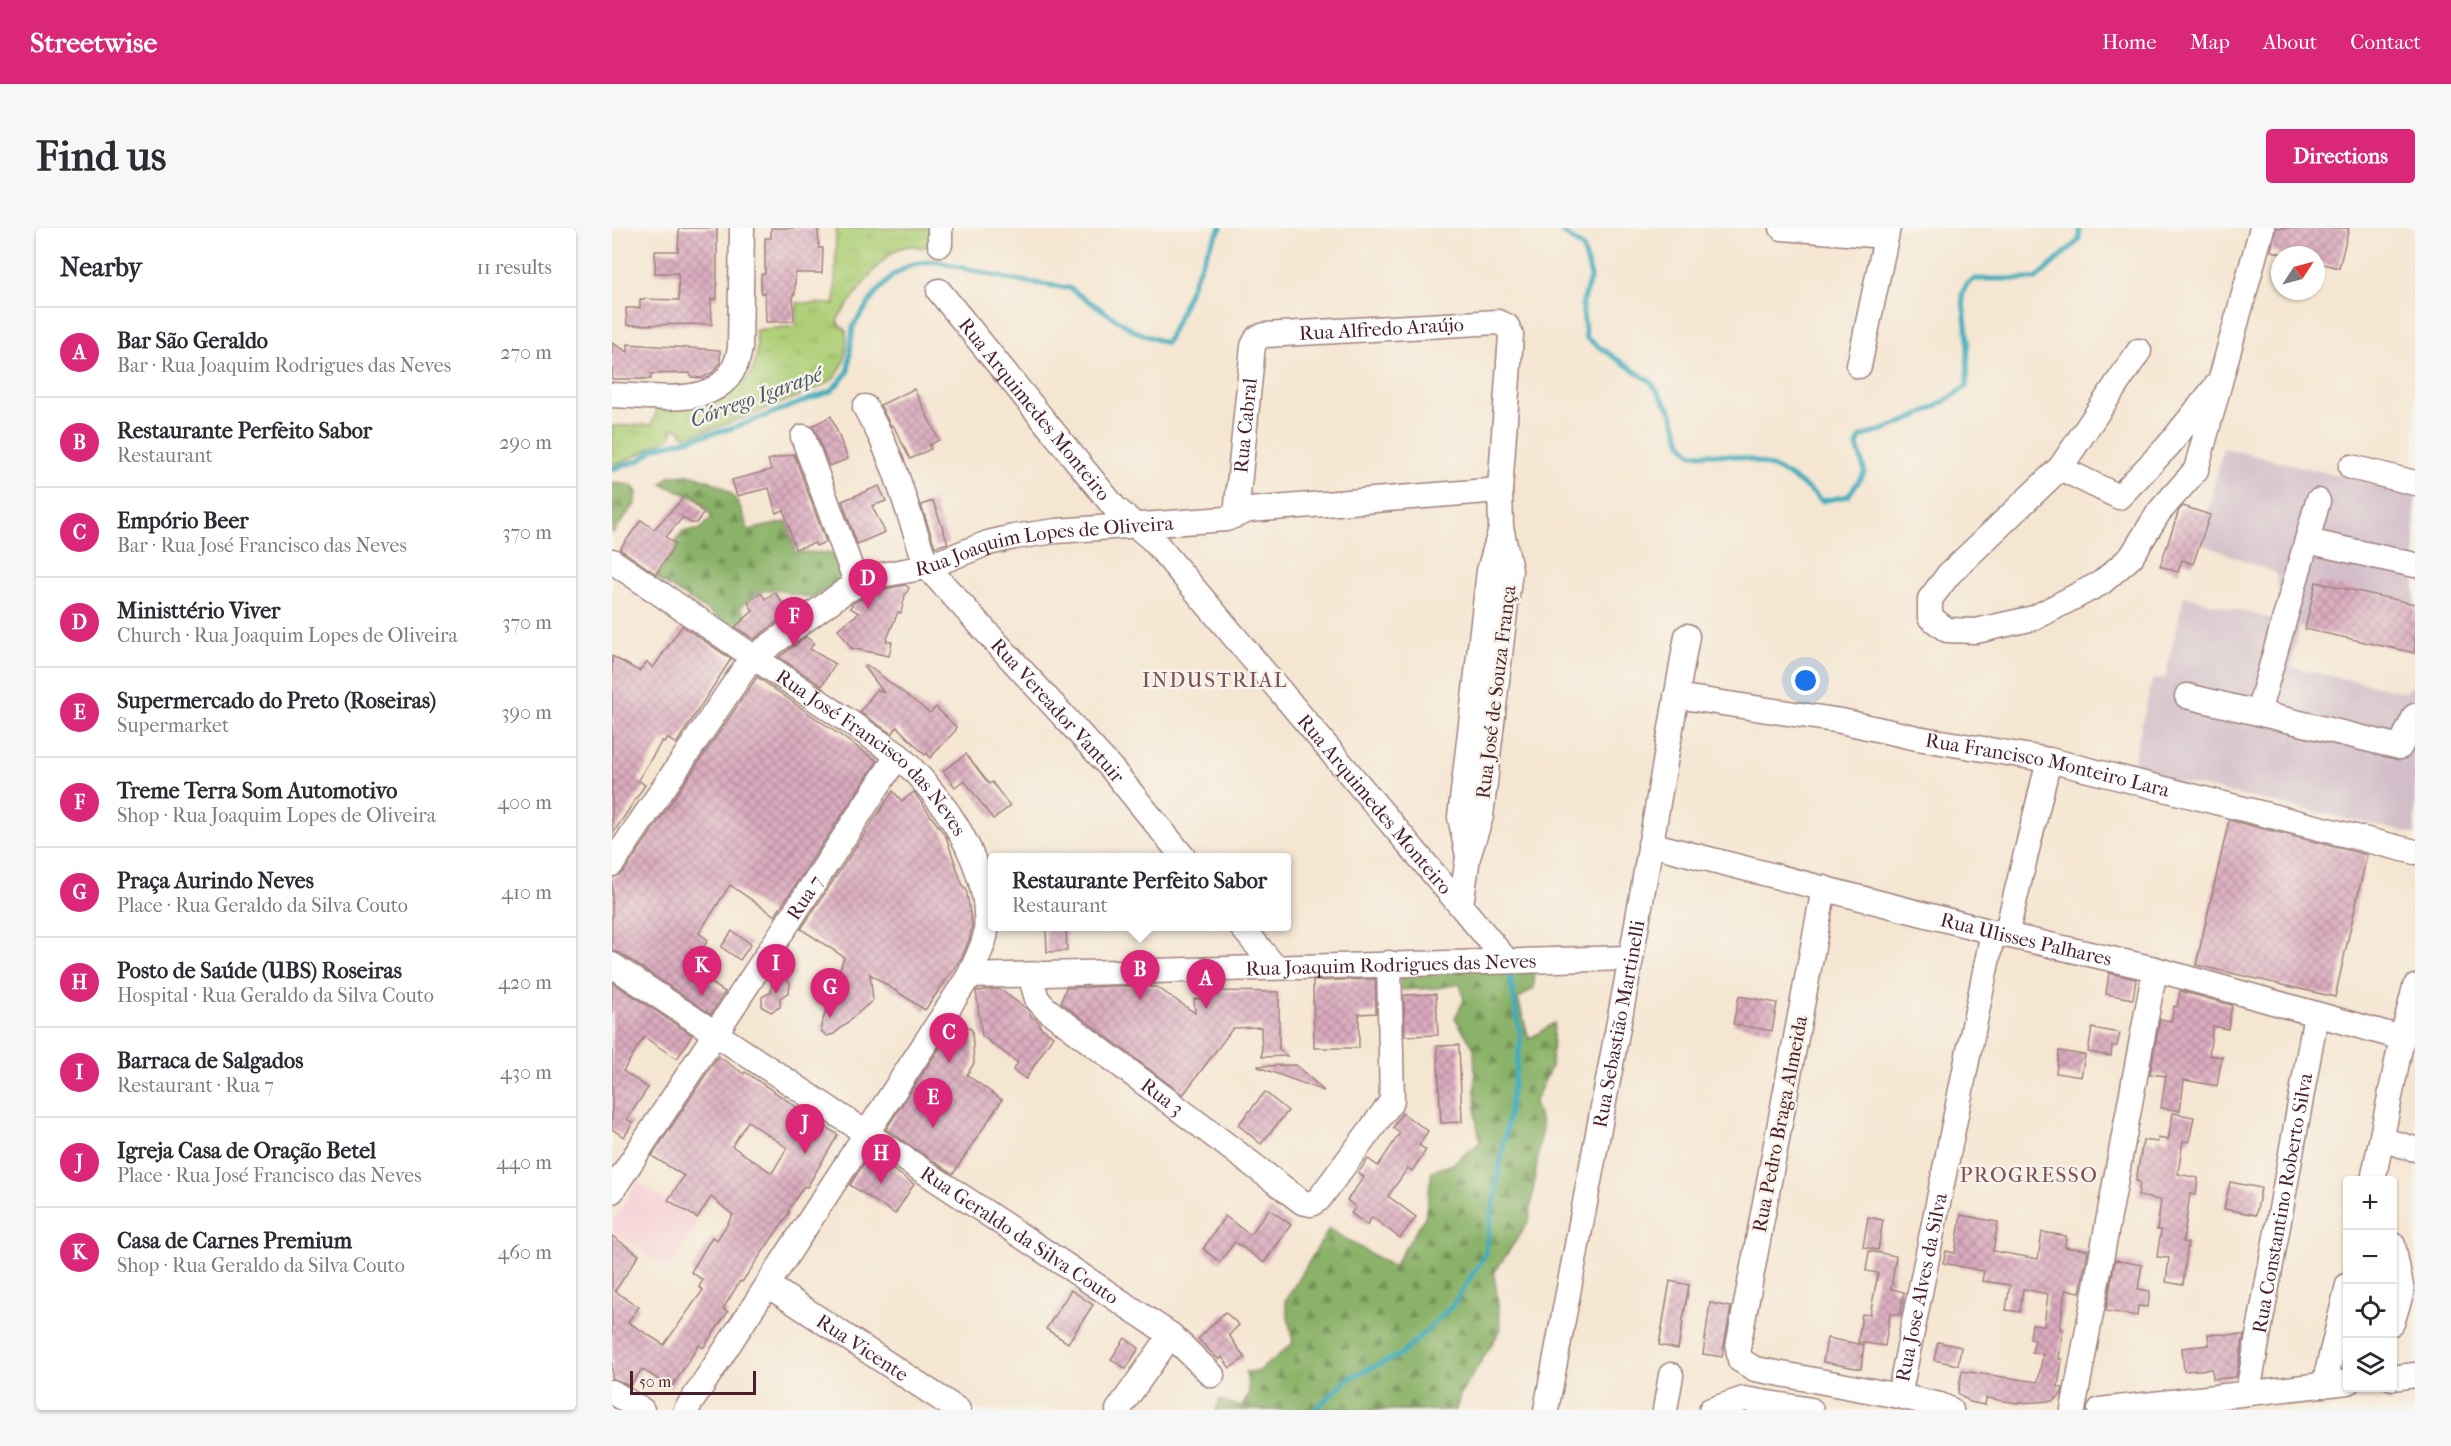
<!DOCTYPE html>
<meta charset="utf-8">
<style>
:root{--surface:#fff;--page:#f7f7f7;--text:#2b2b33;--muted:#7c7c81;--line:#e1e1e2;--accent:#db2777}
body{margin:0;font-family:"IM FELL French Canon",serif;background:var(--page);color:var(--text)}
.controls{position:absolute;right:18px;bottom:18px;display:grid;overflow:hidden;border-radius:6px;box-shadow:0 2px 4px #0004}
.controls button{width:54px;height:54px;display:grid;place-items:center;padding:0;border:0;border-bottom:2px solid var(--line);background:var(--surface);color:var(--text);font:30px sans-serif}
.compass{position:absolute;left:1659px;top:18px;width:54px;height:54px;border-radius:50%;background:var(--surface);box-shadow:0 2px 4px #0004;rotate:54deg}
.scale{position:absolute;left:18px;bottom:15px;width:126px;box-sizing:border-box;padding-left:6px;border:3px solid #4a1f2b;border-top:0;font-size:16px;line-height:21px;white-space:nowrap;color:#4a1f2b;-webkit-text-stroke:4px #f7f3e8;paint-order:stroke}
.you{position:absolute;left:1194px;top:453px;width:21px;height:21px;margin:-15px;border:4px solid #fff;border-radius:50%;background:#1a73e8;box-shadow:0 0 0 9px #1a73e833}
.badge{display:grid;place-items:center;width:39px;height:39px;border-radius:50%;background:var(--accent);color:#fff;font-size:20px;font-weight:700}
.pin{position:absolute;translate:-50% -50px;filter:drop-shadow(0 2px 3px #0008)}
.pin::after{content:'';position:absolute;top:32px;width:21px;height:18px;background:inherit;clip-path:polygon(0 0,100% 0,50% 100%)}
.popup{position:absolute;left:376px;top:625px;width:303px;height:78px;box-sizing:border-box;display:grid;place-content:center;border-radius:6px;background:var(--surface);filter:drop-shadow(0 2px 4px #0005);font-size:20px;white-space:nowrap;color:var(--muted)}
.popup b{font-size:22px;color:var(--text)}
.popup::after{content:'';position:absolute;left:50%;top:100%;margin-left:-12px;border:12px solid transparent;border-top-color:var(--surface)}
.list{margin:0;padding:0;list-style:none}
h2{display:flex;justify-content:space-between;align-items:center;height:78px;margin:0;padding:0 24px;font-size:26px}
h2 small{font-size:20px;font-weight:400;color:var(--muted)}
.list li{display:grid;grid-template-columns:39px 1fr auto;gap:18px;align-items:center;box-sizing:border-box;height:90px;padding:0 24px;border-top:2px solid var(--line)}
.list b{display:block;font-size:22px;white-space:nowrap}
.list p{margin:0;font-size:20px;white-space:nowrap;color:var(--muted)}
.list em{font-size:20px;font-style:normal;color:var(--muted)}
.icon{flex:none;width:33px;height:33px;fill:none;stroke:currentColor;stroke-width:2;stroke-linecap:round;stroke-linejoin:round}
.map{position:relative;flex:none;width:1803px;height:1182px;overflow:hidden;border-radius:6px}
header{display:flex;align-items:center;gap:36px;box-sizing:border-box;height:84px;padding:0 30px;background:var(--accent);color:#fff}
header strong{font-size:28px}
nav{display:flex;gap:33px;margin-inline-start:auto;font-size:21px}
.intro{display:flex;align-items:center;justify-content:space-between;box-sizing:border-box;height:144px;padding:0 36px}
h1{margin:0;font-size:42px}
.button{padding:15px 27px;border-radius:6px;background:var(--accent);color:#fff;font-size:21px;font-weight:700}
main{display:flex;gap:36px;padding:0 36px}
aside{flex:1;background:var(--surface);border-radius:6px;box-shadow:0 2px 4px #0004}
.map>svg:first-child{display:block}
.built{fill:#f7cfd5}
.industrial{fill:#d2bdc8}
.grass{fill:url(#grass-tufts);stroke:#7c7751;stroke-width:1.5}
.forest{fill:url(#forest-firs);stroke:#6a684a;stroke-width:1.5}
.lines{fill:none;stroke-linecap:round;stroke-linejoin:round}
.stream{stroke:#3eacbc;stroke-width:5}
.building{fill:url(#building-cross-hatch);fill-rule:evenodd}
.minor-casing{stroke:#a0827e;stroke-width:27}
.minor{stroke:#fff;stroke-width:24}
.labels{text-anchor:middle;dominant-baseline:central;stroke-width:5;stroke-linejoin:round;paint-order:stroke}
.street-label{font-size:20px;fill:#4a1f2b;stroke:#f7f3e8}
.water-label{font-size:21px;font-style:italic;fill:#455765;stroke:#f7f3e8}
.neighbourhood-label{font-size:21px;letter-spacing:1.5px;fill:#7d505f;stroke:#f7f3e8}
</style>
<header>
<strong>Streetwise</strong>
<nav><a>Home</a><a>Map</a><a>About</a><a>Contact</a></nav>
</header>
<div class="intro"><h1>Find us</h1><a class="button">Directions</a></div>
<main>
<aside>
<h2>Nearby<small>11 results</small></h2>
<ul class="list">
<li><span class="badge">A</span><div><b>Bar São Geraldo</b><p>Bar · Rua Joaquim Rodrigues das Neves</p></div><em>270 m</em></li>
<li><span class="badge">B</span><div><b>Restaurante Perfeito Sabor</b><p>Restaurant</p></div><em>290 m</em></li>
<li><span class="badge">C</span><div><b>Empório Beer</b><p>Bar · Rua José Francisco das Neves</p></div><em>370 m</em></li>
<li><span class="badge">D</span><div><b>Ministtério Viver</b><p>Church · Rua Joaquim Lopes de Oliveira</p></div><em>370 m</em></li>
<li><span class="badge">E</span><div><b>Supermercado do Preto (Roseiras)</b><p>Supermarket</p></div><em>390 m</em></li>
<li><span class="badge">F</span><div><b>Treme Terra Som Automotivo</b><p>Shop · Rua Joaquim Lopes de Oliveira</p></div><em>400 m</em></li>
<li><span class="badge">G</span><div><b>Praça Aurindo Neves</b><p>Place · Rua Geraldo da Silva Couto</p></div><em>410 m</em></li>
<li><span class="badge">H</span><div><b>Posto de Saúde (UBS) Roseiras</b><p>Hospital · Rua Geraldo da Silva Couto</p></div><em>420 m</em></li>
<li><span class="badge">I</span><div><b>Barraca de Salgados</b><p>Restaurant · Rua 7</p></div><em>430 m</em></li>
<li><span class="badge">J</span><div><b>Igreja Casa de Oração Betel</b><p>Place · Rua José Francisco das Neves</p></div><em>440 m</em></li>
<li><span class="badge">K</span><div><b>Casa de Carnes Premium</b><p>Shop · Rua Geraldo da Silva Couto</p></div><em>460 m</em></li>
</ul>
</aside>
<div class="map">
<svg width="1803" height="1182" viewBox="0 0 1803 1182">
<defs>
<pattern id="grass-tufts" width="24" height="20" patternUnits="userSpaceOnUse" patternTransform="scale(1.5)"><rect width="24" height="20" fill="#aecf77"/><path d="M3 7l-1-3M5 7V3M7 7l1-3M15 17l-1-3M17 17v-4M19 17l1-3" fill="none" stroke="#97b167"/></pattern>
<pattern id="forest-firs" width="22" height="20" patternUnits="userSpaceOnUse" patternTransform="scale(1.5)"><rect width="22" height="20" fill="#8ab268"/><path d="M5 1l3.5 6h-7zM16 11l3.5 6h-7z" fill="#739056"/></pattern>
<pattern id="building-cross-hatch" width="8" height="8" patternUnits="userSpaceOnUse" patternTransform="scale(1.5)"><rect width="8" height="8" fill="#dbabbf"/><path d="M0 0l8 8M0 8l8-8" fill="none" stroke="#b48b9b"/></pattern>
</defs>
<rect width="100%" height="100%" fill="#f7f3e8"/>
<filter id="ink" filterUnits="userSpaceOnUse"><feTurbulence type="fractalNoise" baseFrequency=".0167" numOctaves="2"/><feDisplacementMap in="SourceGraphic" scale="12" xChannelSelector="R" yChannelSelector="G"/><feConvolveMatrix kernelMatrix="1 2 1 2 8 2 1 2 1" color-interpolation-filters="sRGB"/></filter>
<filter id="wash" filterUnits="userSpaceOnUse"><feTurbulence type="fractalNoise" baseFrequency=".008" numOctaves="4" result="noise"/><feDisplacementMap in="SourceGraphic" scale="24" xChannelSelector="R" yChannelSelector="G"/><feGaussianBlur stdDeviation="1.35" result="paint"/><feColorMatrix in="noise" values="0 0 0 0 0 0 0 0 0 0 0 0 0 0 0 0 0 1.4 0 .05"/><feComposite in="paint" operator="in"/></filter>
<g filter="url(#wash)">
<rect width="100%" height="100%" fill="#f5e6d2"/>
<polygon class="built" points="26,954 87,994 57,1041 0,1003 0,994"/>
<polygon class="industrial" points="1611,220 1803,266 1803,376 1693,401 1687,399 1679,439 1793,464 1803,456 1803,606 1519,543 1540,452 1553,450 1572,368 1661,391 1668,372 1664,345 1588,315"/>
<path class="grass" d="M224,0H317L319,16L311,20C302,17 293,17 284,22C266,32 240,72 226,90V96L234,102C236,120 234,137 222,150C212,161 87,208 71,208L69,202L61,200L58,210L11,234L0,237V198L39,197L49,171L122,149L131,155C145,144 147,119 143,102L184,98L185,75L223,76Z"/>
<g class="forest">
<path d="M81,247C117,259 125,264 136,302L175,294L183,324L225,325L236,349L199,370L162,361L148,364L128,379L135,390L123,400L44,350L64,320L65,311L71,303L87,302L100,289L87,272L50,256L58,248Z"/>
<polygon points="0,255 19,257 25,264 24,275 0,306"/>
<polygon points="923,737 922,760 906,771 917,811 942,795 939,839 922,875 930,897 917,993 882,1045 889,1101 848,1167 844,1182 604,1182 608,1172 629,1179 637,1166 634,1144 647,1143 681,1115 673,1073 717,1001 781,1039 813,989 820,943 839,937 868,914 864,890 862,820 843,790 852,772 848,756 825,760 789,762 787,742"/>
</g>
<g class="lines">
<g class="stream">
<path d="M945,0L971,20L979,48L970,76L974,110L1039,154L1060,185L1070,216L1080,226C1132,224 1172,237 1210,273L1236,268L1253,244L1245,217L1249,209C1288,198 1323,182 1355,158L1356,112L1350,66L1355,56L1363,51H1424L1467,12L1468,0"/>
<path d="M0,241L28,232L43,220L121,200L219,163L236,144L241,98L264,65L280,48L300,36L323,33L396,51L457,60L522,103L554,115C574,78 585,35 609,0"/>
<polyline points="702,1182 739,1149 790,1126 840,1078 873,1027 909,811 898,748"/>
</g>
</g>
<g id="blocks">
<g class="building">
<polygon points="67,0 105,0 105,71 99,71 100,96 15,97 14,80 28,80 28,71 67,72 66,45 43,45 43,23 66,23"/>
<polygon points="159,0 206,0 207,20 211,20 210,45 183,45 183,66 181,66 182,93 154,94 153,65 149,65 149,46 153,46 153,10 159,10"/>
<polygon points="1664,0 1737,0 1727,40 1704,34 1704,27 1676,27 1659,23"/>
<polygon points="0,115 16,124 16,116 108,122 108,135 101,144 90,150 79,149 78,145 39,146 39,151 0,151"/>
<polygon points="302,161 327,212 317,217 319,221 298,231 281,197 279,198 268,177"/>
<polygon points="219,188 236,231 217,238 204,204 200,198"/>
<polygon points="182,226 214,314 204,318 203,315 183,321 172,282 164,285 157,260 125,268 120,252 159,242 156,232"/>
<polygon points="267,258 274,273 260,278 273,304 245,316 230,273"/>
<polygon points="74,267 92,285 84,295 79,295 71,289 54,309 64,316 44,346 8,321 29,292 42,301"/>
<polygon points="321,273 336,315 323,319 309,277"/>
<polygon points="1571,278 1598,287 1581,336 1570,332 1566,344 1548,338 1567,282"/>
<polygon points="1704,354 1803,376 1803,425 1693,401"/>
<polygon points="293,357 297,360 293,367 289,385 286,384 274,413 280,414 277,428 239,420 226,401 247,385 238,380 241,375 268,362"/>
<polygon points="163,364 177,385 142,411 123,399 141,383 136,374 149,365 153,371"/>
<polygon points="70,398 119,431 64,516 55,510 52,514 50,513 26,552 33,557 0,607 0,428 27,443 35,434 41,440"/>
<polygon points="194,409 202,415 198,421 223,436 210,458 167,429"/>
<polygon points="255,437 318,485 324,479 344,499 344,502 318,530 315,525 313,527 285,499 280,506 248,484 265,461 272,465 253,439"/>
<polygon points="145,449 265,533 163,688 118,657 87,705 96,712 78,741 113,764 99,786 8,725 0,723 0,650 12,644"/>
<polygon points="354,526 377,556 380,554 398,578 381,591 352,552 343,559 331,543"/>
<polygon points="281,563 290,573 302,564 334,609 352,661 354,660 360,697 358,710 350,729 313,782 258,746 261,772 222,806 215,808 209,803 209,798 232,729 189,701"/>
<polygon points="1617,592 1755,627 1723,769 1584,737"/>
<polygon points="434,701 454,701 455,723 435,724"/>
<polygon points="120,703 139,716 128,732 109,719"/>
<polygon points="1497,745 1524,751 1521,771 1494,766"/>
<polygon points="169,748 178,754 177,764 168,770 168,779 159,784 150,779 150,769 159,764 160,754"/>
<polygon points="763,751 764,785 747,786 747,820 702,820 701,753"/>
<polygon points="0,754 80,807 65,831 32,809 11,843 36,860 15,891 21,895 12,909 0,901"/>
<polygon points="589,756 605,756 605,763 667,764 667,821 675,828 650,829 649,799 621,800 571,867 449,774 454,760 538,757 538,759 545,759 583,785 582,771 589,771"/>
<polygon points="387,761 415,781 419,788 428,795 427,798 441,808 414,851 401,842 406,835 370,808 364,763"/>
<polygon points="1568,763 1620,777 1616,801 1601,798 1597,827 1610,829 1605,858 1572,852 1568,883 1549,880 1554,848 1538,846 1548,791 1559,793 1562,778 1565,779"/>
<polygon points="824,766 826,807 793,808 792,767"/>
<polygon points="1127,768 1165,775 1160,803 1121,796"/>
<polygon points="345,793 360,802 362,835 355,847 390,872 341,946 274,901"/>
<polygon points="1480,800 1508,805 1505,818 1500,818 1499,828 1476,824"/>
<polygon points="847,817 850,894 829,895 825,818"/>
<polygon points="1447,823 1473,827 1469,849 1444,845"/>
<path d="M106,828L132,846L133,844L226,907L195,959L192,958L176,983L178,984L130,1054L128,1053L111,1081L116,1084L91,1120L87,1117L59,1160L30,1141L18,1158L0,1150V1008L27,1027L3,1063L27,1079L16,1094L52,1117L91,1062L87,1059L91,1052L79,1044L100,1009L105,1012L121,987L99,969L85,990L56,972L72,948L40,928ZM136,893L175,920L160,945L120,918Z"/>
<polygon points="684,837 712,863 646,839 646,838"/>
<polygon points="653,864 676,883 649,916 626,897"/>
<polygon points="790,885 816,903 807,917 814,922 800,943 796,940 776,968 804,989 788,1010 760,989 755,997 739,985 744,979 735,972 752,949 746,945 756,931 766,938 788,905 781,900"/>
<polygon points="1561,885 1582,889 1577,914 1571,913 1566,946 1586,950 1584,967 1578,966 1571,1014 1576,1015 1571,1057 1554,1054 1557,1030 1545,1029 1549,1002 1545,1002 1549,972 1526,968 1528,954 1524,953 1531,912 1546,914 1546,910 1556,912"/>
<polygon points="258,926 302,956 283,986 238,957"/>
<polygon points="1618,954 1649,960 1644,987 1612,981"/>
<polygon points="657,981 679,997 652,1035 623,1014 608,1034 591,1021 613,988 638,1007"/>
<polygon points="1349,987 1386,994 1381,1023 1426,1031 1430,1004 1454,1008 1453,1019 1476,1022 1468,1064 1453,1062 1448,1101 1451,1101 1447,1131 1450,1131 1446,1159 1451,1160 1449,1167 1440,1173 1405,1175 1374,1170 1373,1177 1358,1174 1346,1165 1350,1143 1426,1154 1431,1126 1420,1124 1423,1112 1418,1111 1420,1096 1432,1098 1436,1066 1411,1061 1408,1084 1394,1082 1398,1057 1370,1053 1372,1043 1331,1035 1334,1023 1343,1025"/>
<polygon points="1256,989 1271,992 1266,1022 1251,1019"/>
<polygon points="1257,1023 1284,1028 1279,1061 1292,1064 1288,1087 1278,1085 1273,1118 1246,1114 1250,1086 1258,1087 1266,1045 1254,1043"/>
<polygon points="1503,1032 1530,1037 1526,1061 1538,1063 1536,1079 1526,1078 1525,1088 1494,1083"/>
<polygon points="1058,1053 1077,1057 1066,1121 1047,1117"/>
<polygon points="459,1062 481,1077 456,1115 434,1101"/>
<polygon points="1098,1075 1119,1079 1110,1129 1091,1126"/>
<polygon points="613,1084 627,1097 617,1107 633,1130 618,1140 610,1129 607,1132 586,1111"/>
<polygon points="1596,1106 1632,1107 1624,1149 1601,1151 1600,1141 1572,1143 1570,1120 1597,1117"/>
<polygon points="513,1110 527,1120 514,1141 499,1131"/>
<polygon points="1215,1110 1252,1117 1249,1141 1211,1134"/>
<polygon points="1326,1114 1349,1119 1346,1137 1322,1132"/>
</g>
</g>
</g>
<g filter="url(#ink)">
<use href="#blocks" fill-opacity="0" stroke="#a0827e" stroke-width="1.5"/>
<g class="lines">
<defs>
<g id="minor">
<polyline points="328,0 328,16"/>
<polyline points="1170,0 1274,8"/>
<path id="s1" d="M327,63L503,280L542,313L895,733"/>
<polyline points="1527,123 1448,240 1507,269 1556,218 1605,157"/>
<polyline points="1247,138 1276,0"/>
<path d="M0,167C48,168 118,185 128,120L130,0"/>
<path id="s2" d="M253,179L269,209L283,243L315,339L499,540L572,630"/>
<polyline points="191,209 245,357"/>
<polyline points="1739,239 1803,255"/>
<polyline points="1448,240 1337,346 1318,371 1318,389 1335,402 1364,403 1422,390 1489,355 1519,329 1547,284 1584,242 1650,0"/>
<path id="s3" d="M624,287L641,118L645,110L653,107L886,94L895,98L899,107L888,262L889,299L898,342L869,588L856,629L849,677"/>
<polyline points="1695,313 1803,337"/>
<path id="s4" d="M0,333L286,527C328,567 363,614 373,672C374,684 376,698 373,709C370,722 362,736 357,748L74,1182"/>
<path id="s5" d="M1064,468L1229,493L1305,510L1437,532L1803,624"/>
<polyline points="1575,468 1788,519 1803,488"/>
<polyline points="1646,485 1706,273"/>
<path id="s6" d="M1038,616L1381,704L1543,741L1790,810"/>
<polyline points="856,628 848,589 877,343 888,304"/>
<path id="s7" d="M0,636L135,437L150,423L233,363L264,348L315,339L376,315L402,309L444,303L614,291L637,282L888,262"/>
<polyline points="1212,660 1126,1119 1128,1132 1143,1141 1287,1168 1328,1177 1339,1182"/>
<polyline points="629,698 663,739"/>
<polyline points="1394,707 1437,532"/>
<path id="s8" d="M0,737L559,1107L600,1147"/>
<path id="s9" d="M418,747L425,771L433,780L690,974L699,976L707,971L780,873L777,735"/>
<path id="s10" d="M357,748L1019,730"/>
<polyline points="1771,912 1803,921"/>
<polyline points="1761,952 1790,810 1803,759"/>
<path id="s11" d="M0,963L286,527"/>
<path id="s12" d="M157,1058L346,1182"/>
<polyline points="1780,1095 1790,1063 1781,1017"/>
<polyline points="1780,1150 1803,1147"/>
<polyline points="1712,1157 1736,1057"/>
<polyline points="0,1164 30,1182"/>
<path id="s13" d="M1636,1164L1704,787"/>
<path id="s14" d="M1287,1168L1381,704"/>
<polyline points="506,1182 559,1107"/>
<path id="s15" d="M934,1182L1019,730L1075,408"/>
<polyline points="1053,1182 1059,1147"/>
<polyline points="1099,1182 1132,1171 1199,1182"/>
<polyline points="1461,1182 1543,741"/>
<polyline points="1488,1182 1736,1154"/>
</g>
</defs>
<use href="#minor" class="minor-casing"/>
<use href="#minor" class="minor"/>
</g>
</g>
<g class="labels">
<g class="street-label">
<text stroke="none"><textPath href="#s3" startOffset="304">Rua Alfredo Araújo</textPath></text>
<text stroke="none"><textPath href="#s1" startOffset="152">Rua Arquimedes Monteiro</textPath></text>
<text stroke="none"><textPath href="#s3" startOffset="90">Rua Cabral</textPath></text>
<text stroke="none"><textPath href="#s7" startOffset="570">Rua Joaquim Lopes de Oliveira</textPath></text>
<text transform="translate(884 464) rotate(-83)">Rua José de Souza França</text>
<text stroke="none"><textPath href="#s2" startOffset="366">Rua Vereador Vantuir</textPath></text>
<text stroke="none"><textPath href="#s4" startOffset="324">Rua José Francisco das Neves</textPath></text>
<text stroke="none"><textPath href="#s5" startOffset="378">Rua Francisco Monteiro Lara</textPath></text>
<text stroke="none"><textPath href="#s1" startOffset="674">Rua Arquimedes Monteiro</textPath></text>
<text stroke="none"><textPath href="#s11" startOffset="351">Rua 7</textPath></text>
<text stroke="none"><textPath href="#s6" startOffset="388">Rua Ulisses Palhares</textPath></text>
<text stroke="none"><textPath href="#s10" startOffset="422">Rua Joaquim Rodrigues das Neves</textPath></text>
<text stroke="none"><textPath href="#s15" startOffset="393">Rua Sebastião Martinelli</textPath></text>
<text stroke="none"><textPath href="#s9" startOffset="184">Rua 3</textPath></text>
<text transform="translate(1168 896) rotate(-79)">Rua Pedro Braga Almeida</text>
<text stroke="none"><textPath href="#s13" startOffset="192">Rua Constantino Roberto Silva</textPath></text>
<text stroke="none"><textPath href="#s8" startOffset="489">Rua Geraldo da Silva Couto</textPath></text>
<text stroke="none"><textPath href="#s14" startOffset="111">Rua Jose Alves da Silva</textPath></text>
<text stroke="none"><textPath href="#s12" startOffset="112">Rua Vicente</textPath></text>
</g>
<g class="water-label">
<text transform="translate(144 169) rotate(-20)">Córrego Igarapé</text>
</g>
<g class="neighbourhood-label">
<text x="603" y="452">INDUSTRIAL</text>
<text x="1417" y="947">PROGRESSO</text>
</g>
</g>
</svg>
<div class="controls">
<button>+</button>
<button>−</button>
<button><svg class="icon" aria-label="locate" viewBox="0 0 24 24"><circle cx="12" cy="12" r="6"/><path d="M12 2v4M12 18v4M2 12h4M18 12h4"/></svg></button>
<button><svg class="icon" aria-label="layers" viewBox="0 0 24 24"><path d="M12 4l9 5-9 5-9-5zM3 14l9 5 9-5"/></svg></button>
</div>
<svg class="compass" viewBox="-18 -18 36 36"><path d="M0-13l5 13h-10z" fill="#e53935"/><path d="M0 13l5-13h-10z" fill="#7c7c81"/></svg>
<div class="scale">50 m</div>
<div class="you"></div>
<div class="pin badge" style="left:594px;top:781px">A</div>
<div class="pin badge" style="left:528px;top:772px">B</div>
<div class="popup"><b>Restaurante Perfeito Sabor</b>Restaurant</div>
<div class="pin badge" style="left:337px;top:835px">C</div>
<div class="pin badge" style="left:256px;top:381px">D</div>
<div class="pin badge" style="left:321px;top:900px">E</div>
<div class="pin badge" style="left:182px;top:419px">F</div>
<div class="pin badge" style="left:218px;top:790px">G</div>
<div class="pin badge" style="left:269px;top:956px">H</div>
<div class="pin badge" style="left:164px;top:766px">I</div>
<div class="pin badge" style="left:193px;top:926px">J</div>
<div class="pin badge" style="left:90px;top:768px">K</div>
</div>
</main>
